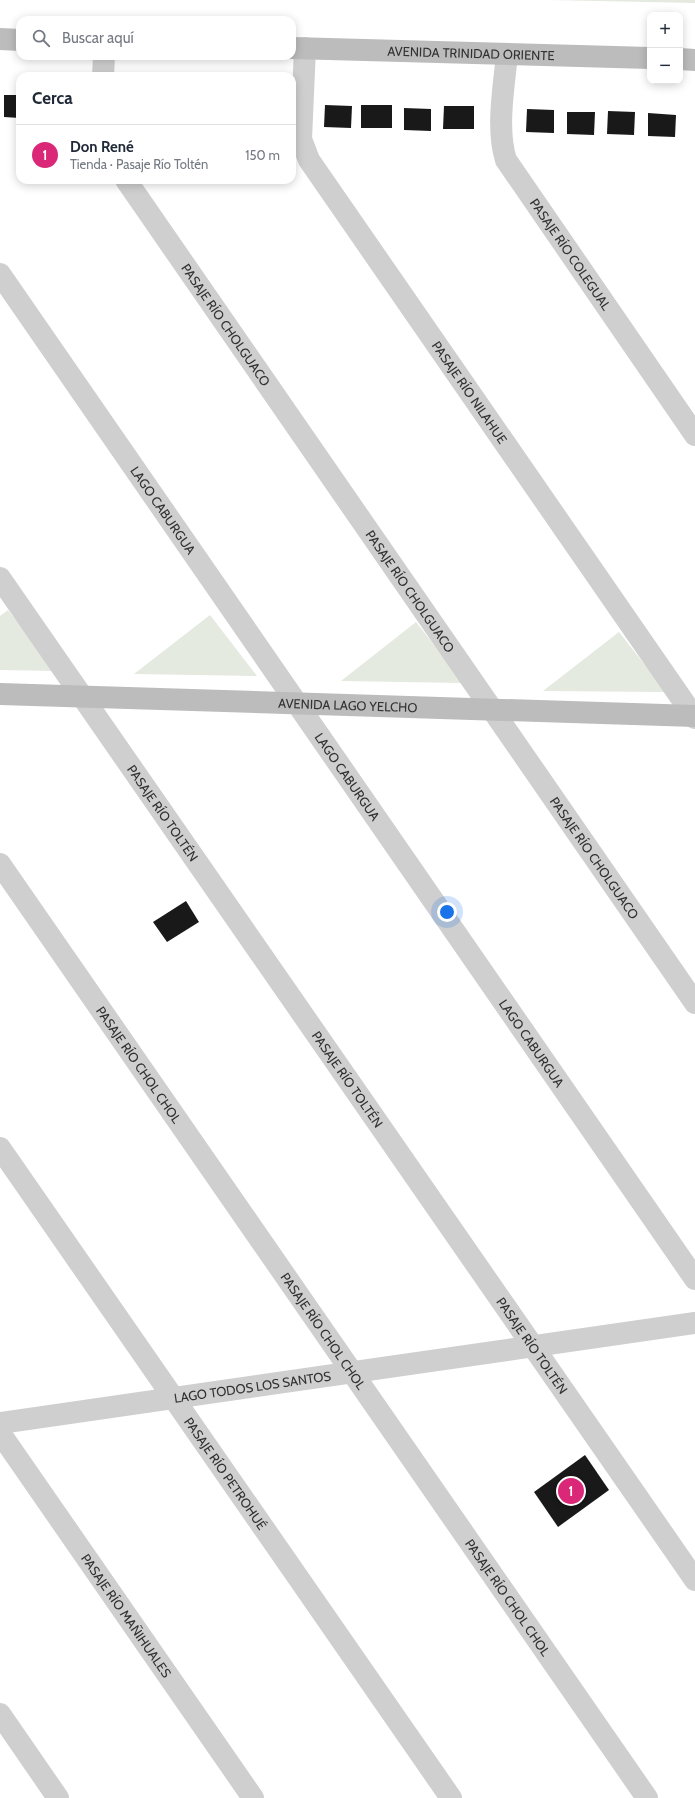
<!DOCTYPE html>
<html lang="es">
<meta charset="utf-8">
<style>
:root{--surface:#fff;--page:#f6f6f7;--text:#1f2937;--muted:#747a83;--line:#e0e1e3;--accent:#db2777}
body{margin:0;font-family:Cabin,sans-serif;background:var(--page);color:var(--text)}
.controls{position:absolute;right:12px;top:12px;display:grid;overflow:hidden;border-radius:8px;box-shadow:0 2px 10px #0003}
.controls button{width:36px;height:36px;display:grid;place-items:center;padding:0;border:0;border-bottom:1px solid var(--line);background:var(--surface);color:var(--text);font:20px sans-serif}
.you{position:absolute;left:447px;top:912px;width:14px;height:14px;margin:-10px;border:3px solid #fff;border-radius:50%;background:#1a73e8;box-shadow:0 0 0 6px #1a73e833}
.badge{display:grid;place-items:center;width:26px;height:26px;border-radius:50%;background:var(--accent);color:#fff;font-size:13px;font-weight:700}
.pin{position:absolute;translate:-50% -50%;border:2px solid #fff;box-shadow:0 1px 4px #0006}
.list{margin:0;padding:0;list-style:none}
h2{display:flex;justify-content:space-between;align-items:center;height:52px;margin:0;padding:0 16px;font-size:17px}
h2 small{font-size:13px;font-weight:400;color:var(--muted)}
.list li{display:grid;grid-template-columns:26px 1fr auto;gap:12px;align-items:center;box-sizing:border-box;height:60px;padding:0 16px;border-top:1px solid var(--line)}
.list b{display:block;font-size:15px;white-space:nowrap}
.list p{margin:0;font-size:13px;white-space:nowrap;color:var(--muted)}
.list em{font-size:13px;font-style:normal;color:var(--muted)}
.icon{flex:none;width:22px;height:22px;fill:none;stroke:currentColor;stroke-width:2;stroke-linecap:round;stroke-linejoin:round}
.map{position:relative;flex:none;width:695px;height:1798px;overflow:hidden}
.search{position:absolute;background:var(--surface);box-shadow:0 2px 10px #0003;left:16px;top:16px;width:280px;height:44px;display:flex;align-items:center;gap:10px;box-sizing:border-box;padding:0 14px;border-radius:12px;color:var(--muted);font-size:15px}
.panel{position:absolute;background:var(--surface);box-shadow:0 2px 10px #0003;left:16px;top:72px;width:280px;height:112px;border-radius:12px}
.map>svg:first-child{display:block}
.green{fill:#e4eadf}
.building{fill:#191919}
.lines{fill:none;stroke-linecap:round;stroke-linejoin:round}
.street{stroke:#cfcfcf;stroke-width:22}
.secondary{stroke:#bcbcbc;stroke-width:22}
.labels{text-anchor:middle;dominant-baseline:central;stroke-width:4;stroke-linejoin:round;paint-order:stroke}
.street-label{font-size:13px;fill:#323232;stroke:#fff}
</style>
<div class="map">
<svg width="695" height="1798" viewBox="0 0 695 1798">
<rect width="100%" height="100%" fill="#fff"/>
<g class="green">
<polygon points="549,0 695,0 695,3"/>
<polygon points="8,610 55,671 0,670 0,616"/>
<polygon points="210,615 257,676 134,674"/>
<polygon points="416,622 464,683 341,681"/>
<polygon points="619,632 666,692 543,691"/>
</g>
<g class="building">
<polygon points="4,95 20,95 20,118 4,117"/>
<polygon points="325,105 352,106 351,128 324,127"/>
<rect x="361" y="105" width="31" height="23"/>
<polygon points="444,106 474,106 474,129 443,129"/>
<polygon points="404,108 431,109 431,131 404,130"/>
<polygon points="527,109 554,110 554,133 526,132"/>
<polygon points="608,111 635,112 634,135 607,134"/>
<polygon points="567,112 595,112 594,135 567,134"/>
<polygon points="648,113 676,115 675,137 648,136"/>
<polygon points="186,901 199,922 167,942 153,922"/>
<polygon points="585,1455 609,1490 558,1527 534,1492"/>
</g>
<g class="lines">
<g class="street">
<path id="s1" d="M305,48L301,139L309,160L695,718"/>
<path id="s2" d="M507,54C504,87 496,129 506,160L695,435"/>
<polyline points="103,76 104,56"/>
<path id="s3" d="M126,180L695,1003"/>
<path id="s4" d="M0,274L695,1279"/>
<path id="s5" d="M0,578L695,1580"/>
<path id="s6" d="M0,864L647,1798"/>
<path id="s7" d="M0,1148L451,1798"/>
<path id="s8" d="M0,1423L695,1323"/>
<path id="s9" d="M0,1433L253,1798"/>
<polyline points="0,1714 58,1798"/>
</g>
<g class="secondary">
<polyline points="0,39 20,40"/>
<path id="s10" d="M292,48L650,58"/>
<polyline points="680,59 695,60"/>
<path id="s11" d="M0,694L695,716"/>
</g>
</g>
<g class="labels">
<g class="street-label">
<text stroke="none"><textPath href="#s10" startOffset="179">AVENIDA TRINIDAD ORIENTE</textPath></text>
<text stroke="none"><textPath href="#s2" startOffset="221">PASAJE RÍO COLEGUAL</textPath></text>
<text stroke="none"><textPath href="#s3" startOffset="176">PASAJE RÍO CHOLGUACO</textPath></text>
<text stroke="none"><textPath href="#s1" startOffset="396">PASAJE RÍO NILAHUE</textPath></text>
<text stroke="none"><textPath href="#s4" startOffset="287">LAGO CABURGUA</textPath></text>
<text stroke="none"><textPath href="#s3" startOffset="500">PASAJE RÍO CHOLGUACO</textPath></text>
<text stroke="none"><textPath href="#s11" startOffset="348">AVENIDA LAGO YELCHO</textPath></text>
<text stroke="none"><textPath href="#s4" startOffset="611">LAGO CABURGUA</textPath></text>
<text stroke="none"><textPath href="#s5" startOffset="286">PASAJE RÍO TOLTÉN</textPath></text>
<text stroke="none"><textPath href="#s3" startOffset="824">PASAJE RÍO CHOLGUACO</textPath></text>
<text stroke="none"><textPath href="#s4" startOffset="935">LAGO CABURGUA</textPath></text>
<text stroke="none"><textPath href="#s6" startOffset="244">PASAJE RÍO CHOL CHOL</textPath></text>
<text stroke="none"><textPath href="#s5" startOffset="610">PASAJE RÍO TOLTÉN</textPath></text>
<text stroke="none"><textPath href="#s6" startOffset="568">PASAJE RÍO CHOL CHOL</textPath></text>
<text stroke="none"><textPath href="#s5" startOffset="934">PASAJE RÍO TOLTÉN</textPath></text>
<text stroke="none"><textPath href="#s8" startOffset="255">LAGO TODOS LOS SANTOS</textPath></text>
<text stroke="none"><textPath href="#s7" startOffset="396">PASAJE RÍO PETROHUÉ</textPath></text>
<text stroke="none"><textPath href="#s6" startOffset="892">PASAJE RÍO CHOL CHOL</textPath></text>
<text stroke="none"><textPath href="#s9" startOffset="222">PASAJE RÍO MAÑIHUALES</textPath></text>
</g>
</g>
</svg>
<div class="controls">
<button>+</button>
<button>−</button>
</div>
<div class="you"></div>
<div class="pin badge" style="left:571px;top:1491px">1</div>
<div class="search"><svg class="icon" aria-label="search" viewBox="0 0 24 24"><circle cx="10" cy="10" r="6"/><path d="M15 15l6 6"/></svg>Buscar aquí</div>
<section class="panel">
<h2>Cerca<small></small></h2>
<ul class="list">
<li><span class="badge">1</span><div><b>Don René</b><p>Tienda · Pasaje Río Toltén</p></div><em>150 m</em></li>
</ul>
</section>
</div>
